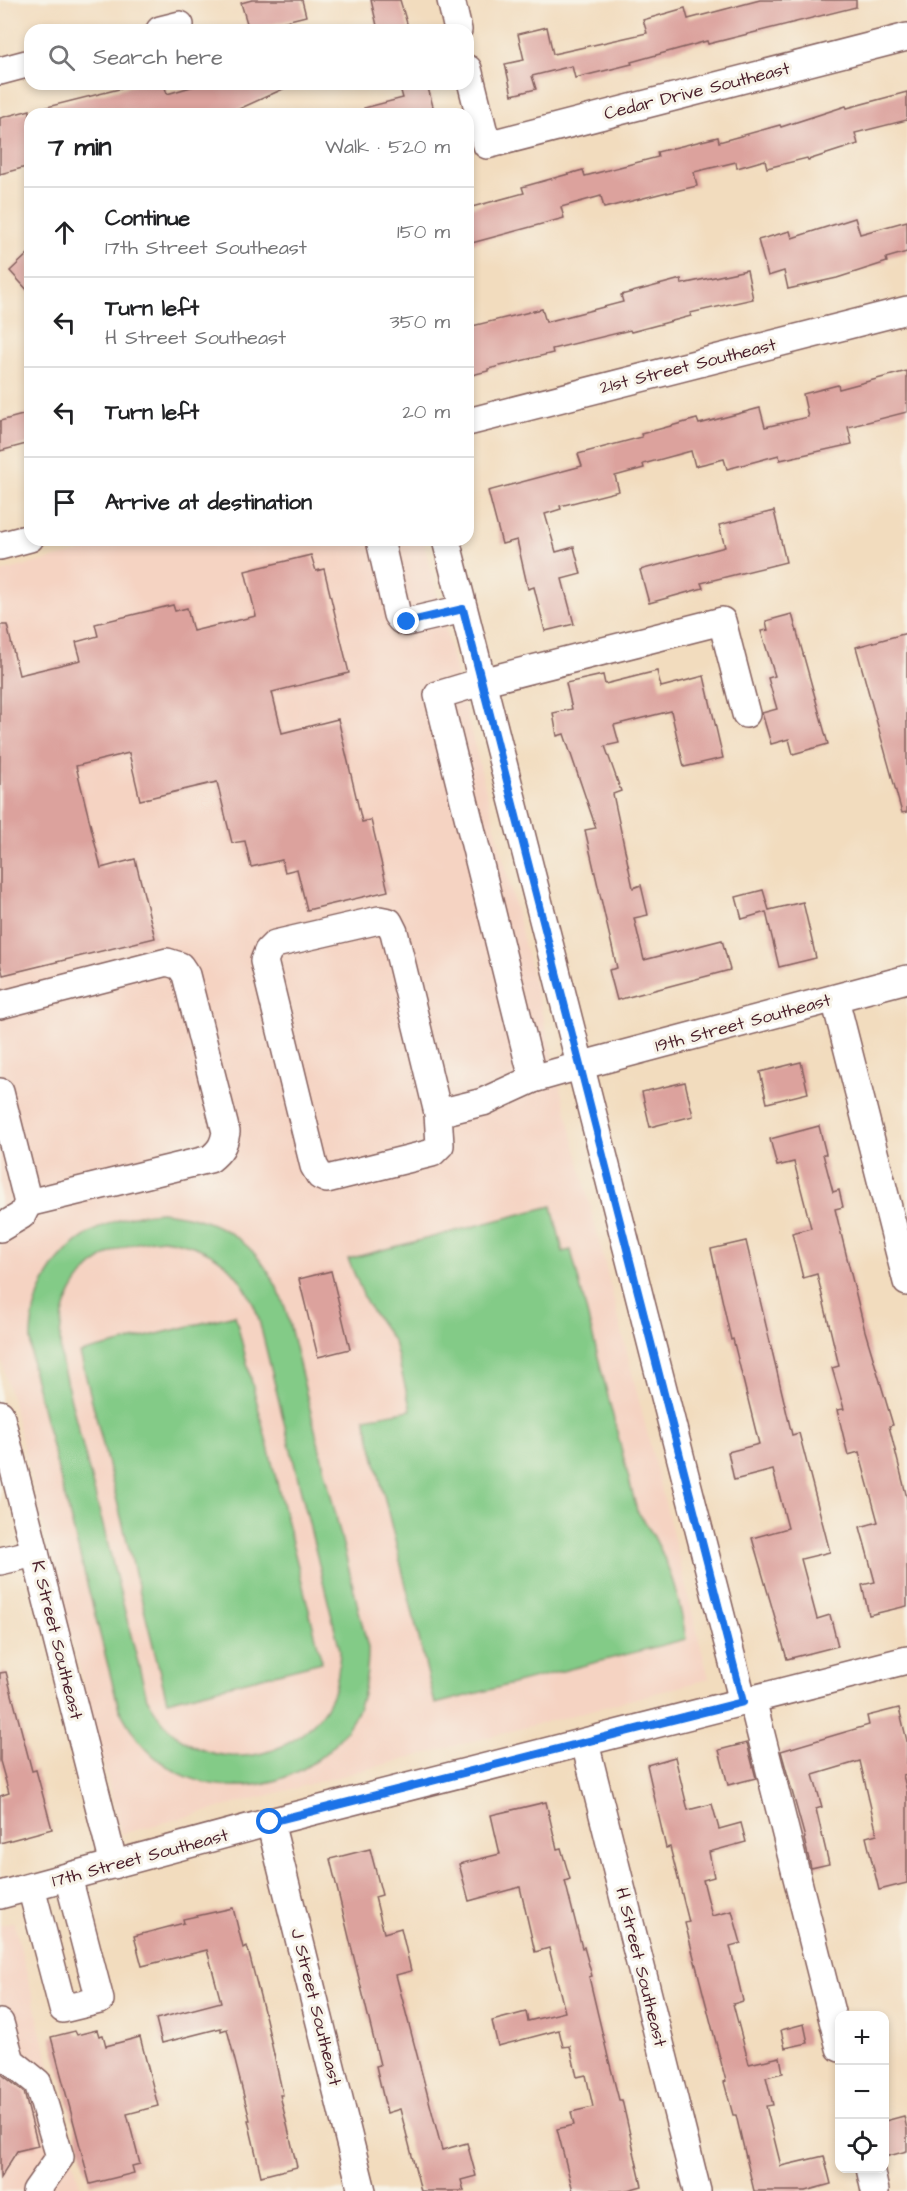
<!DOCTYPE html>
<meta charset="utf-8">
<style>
:root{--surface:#fff;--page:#f2f2f2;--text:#202124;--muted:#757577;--line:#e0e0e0}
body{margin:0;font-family:"Architects Daughter",sans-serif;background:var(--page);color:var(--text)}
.controls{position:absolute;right:18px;bottom:18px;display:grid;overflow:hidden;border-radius:12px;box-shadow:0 3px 9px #0003}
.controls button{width:54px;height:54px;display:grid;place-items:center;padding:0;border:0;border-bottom:2px solid var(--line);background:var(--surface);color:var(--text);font:30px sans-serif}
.stop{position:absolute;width:18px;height:18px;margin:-14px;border:4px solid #1a73e8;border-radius:50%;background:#fff}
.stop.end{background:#1a73e8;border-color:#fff;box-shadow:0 2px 6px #0008}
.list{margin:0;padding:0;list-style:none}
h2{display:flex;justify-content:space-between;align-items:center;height:78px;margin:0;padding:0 24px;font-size:26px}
h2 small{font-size:20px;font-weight:400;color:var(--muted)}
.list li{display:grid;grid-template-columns:39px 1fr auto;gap:18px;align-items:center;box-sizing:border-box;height:90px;padding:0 24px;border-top:2px solid var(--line)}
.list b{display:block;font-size:22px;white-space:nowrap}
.list p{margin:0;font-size:20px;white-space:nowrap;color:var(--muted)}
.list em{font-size:20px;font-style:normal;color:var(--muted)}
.icon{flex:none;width:33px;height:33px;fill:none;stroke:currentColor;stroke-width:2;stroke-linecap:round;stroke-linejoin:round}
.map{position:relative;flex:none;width:907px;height:2191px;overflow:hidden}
.search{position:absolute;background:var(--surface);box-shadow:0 3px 9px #0003;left:24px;top:24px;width:450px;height:66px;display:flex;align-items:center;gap:15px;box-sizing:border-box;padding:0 21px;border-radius:18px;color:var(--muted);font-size:22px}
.panel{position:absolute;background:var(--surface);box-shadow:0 3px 9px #0003;left:24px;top:108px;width:450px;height:438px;border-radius:18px}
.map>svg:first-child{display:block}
.built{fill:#f5d3c2}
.green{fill:#83cb87;stroke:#667559;stroke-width:1.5;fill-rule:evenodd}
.building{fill:#dca29d}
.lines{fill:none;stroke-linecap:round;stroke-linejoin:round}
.minor-casing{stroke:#85615e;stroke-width:30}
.minor{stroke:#fff;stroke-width:27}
.route{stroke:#1a73e8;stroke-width:8}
.labels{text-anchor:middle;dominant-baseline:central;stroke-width:6;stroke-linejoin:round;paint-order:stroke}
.street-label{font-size:18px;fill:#4a1f2b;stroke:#f7f3e8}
</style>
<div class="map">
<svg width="907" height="2191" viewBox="0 0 907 2191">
<rect width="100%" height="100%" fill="#f7f3e8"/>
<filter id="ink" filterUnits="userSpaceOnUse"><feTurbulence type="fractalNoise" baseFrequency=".0167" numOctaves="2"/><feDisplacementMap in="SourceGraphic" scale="12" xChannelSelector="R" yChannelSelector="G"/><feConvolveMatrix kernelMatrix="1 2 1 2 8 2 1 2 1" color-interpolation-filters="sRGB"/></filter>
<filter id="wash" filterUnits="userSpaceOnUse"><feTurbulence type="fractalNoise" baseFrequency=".008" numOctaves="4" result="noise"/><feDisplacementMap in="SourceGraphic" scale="24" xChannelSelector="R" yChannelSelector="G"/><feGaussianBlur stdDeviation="1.35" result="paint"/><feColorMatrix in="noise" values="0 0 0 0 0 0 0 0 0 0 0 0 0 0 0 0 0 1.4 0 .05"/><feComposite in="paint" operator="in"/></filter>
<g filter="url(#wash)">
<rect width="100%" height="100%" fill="#f2dcbe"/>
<g class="built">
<polygon points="128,540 423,540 709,1679 121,1834 0,1354 0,572"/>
<polygon points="14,1922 81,2191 0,2191 0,1926"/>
</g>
<g class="green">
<path d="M552,1206L563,1252L571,1250L637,1511C666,1548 679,1593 686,1639L435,1704L365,1418L411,1410L394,1342L367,1304L348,1259Z"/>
<path d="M161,1212C226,1218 265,1248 286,1310L368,1648C368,1670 366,1691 357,1711C319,1793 202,1814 142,1744C132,1733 126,1721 119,1709L33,1372C19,1282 71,1218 161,1212ZM163,1239C213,1246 241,1268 258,1316L340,1650C339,1663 339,1675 335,1687C315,1749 238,1776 183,1740C167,1730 157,1715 147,1698L62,1365C51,1293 92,1244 163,1239Z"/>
<polygon points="235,1315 322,1662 167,1701 80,1353"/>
</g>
<g id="blocks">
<g class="building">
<polygon points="252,0 302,0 306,16 249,30 241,3"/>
<polygon points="371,0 400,0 409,30 378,30"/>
<polygon points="760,0 856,0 856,7 708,44 707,41 631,62 632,64 575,78 572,66 532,76 536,89 512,95 505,64 524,60 518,34 547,27 553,54 647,33 643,20 685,8 688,19"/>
<polygon points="139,84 164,84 167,94 201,84 294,84 228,114 48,114 47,107"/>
<polygon points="399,84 427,84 435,114 365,114 364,108 403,98"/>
<polygon points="907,92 907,120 855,133 858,144 808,160 807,158 767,168 765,160 737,168 736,162 694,172 697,186 667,193 667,192 604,208 601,196 561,207 564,218 468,244 468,208 524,193 522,187 583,170 585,176 658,157 657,152 718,137 719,142 780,125 781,127 846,106 847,108"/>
<polygon points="30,110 30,166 0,174 0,118"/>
<polygon points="855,218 860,234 907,221 907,252 886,258 887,262 837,278 788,289 784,271 768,276 758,240 790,231 792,238"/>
<polygon points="30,252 30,293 10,271"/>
<polygon points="747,270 753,299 690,313 691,316 631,332 630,330 552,349 553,353 488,369 488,371 468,376 468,327 542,309 546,322 623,302 621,295 681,279 682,284"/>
<polygon points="907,371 907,412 848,427 852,444 780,460 779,455 727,469 724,459 695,466 691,451 643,464 644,468 615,476 619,491 560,506 561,509 545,514 556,552 574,547 581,574 562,579 574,624 545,631 534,587 528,589 517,540 502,544 488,491 582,466 578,454 642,437 641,434 697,419 699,424 760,408 765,427 808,417 803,394 838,385 839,389"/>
<polygon points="30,413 30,443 0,451 0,421"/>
<polygon points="774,511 786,562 701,583 703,588 649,603 640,570 725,547 719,525"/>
<polygon points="311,555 316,571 324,569 349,673 272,692 282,733 338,719 362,822 371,820 388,891 307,910 297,869 285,872 282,860 251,867 245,841 232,843 217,782 140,800 129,753 76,766 101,868 135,859 155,938 3,975 0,963 0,625 7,625 19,675 81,660 76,642 98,636 95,624 173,605 175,611 187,608 193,631 256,616 245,571"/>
<polygon points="792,614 828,744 793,754 789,739 771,744 762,713 777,709 768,678 775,676 761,631 768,630 766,621"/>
<polygon points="907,633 907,812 902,813 856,647"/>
<polygon points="657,671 661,687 704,676 723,758 684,767 671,711 614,725 619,743 605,746 621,791 613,794 633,888 641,885 648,915 634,918 644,960 722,940 730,970 617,1000 609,970 617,968 585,830 596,828 564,734 557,736 553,713 572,709 566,683 603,675 605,684"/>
<polygon points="763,890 769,910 803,902 816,958 779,967 766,912 742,919 736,897"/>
<polygon points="801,1062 808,1093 767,1103 760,1072"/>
<polygon points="685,1082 693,1116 650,1127 642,1092"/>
<polygon points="819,1126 826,1154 823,1154 833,1192 839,1190 843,1207 835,1209 865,1331 893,1425 889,1426 907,1498 907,1606 869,1615 862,1585 875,1582 860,1527 878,1522 859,1452 848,1455 837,1410 844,1409 832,1368 839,1366 817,1274 803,1278 792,1233 811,1228 794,1162 777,1166 770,1139"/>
<polygon points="746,1241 792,1435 799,1433 830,1552 801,1559 817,1619 830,1615 838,1646 787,1659 752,1538 788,1528 773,1470 734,1480 728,1452 759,1444 733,1339 731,1340 711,1249"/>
<polygon points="331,1271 350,1349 318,1357 299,1279"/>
<polygon points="6,1672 32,1771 36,1770 52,1829 0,1843 0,1796 9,1793 0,1761 0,1673"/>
<polygon points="899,1708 907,1741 907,1774 903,1775 907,1791 907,1883 879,1890 866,1837 877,1834 860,1761 813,1775 822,1807 816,1809 829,1864 811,1868 804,1839 805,1838 781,1751 869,1725 867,1716"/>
<polygon points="747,1743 756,1778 728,1785 719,1750"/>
<polygon points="675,1757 688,1810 712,1804 719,1829 741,1823 746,1842 709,1852 714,1877 703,1880 712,1916 732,1911 741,1943 730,1946 743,2001 733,2004 749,2064 780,2057 783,2073 766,2077 773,2105 766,2106 781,2166 824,2156 831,2184 805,2191 754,2191 736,2115 733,2115 724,2082 726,2081 685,1923 689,1922 670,1847 666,1848 647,1765"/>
<polygon points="546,1802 557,1849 561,1848 570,1879 565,1881 582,1948 584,1947 592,1976 589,1977 608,2057 619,2100 622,2100 642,2186 624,2191 573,2191 557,2129 574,2125 571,2112 593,2107 586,2075 577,2077 570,2046 563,2047 559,2030 498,2046 492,2021 526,2012 528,2021 565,2012 549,1948 535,1952 520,1887 469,1901 459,1864 500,1854 491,1815"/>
<polygon points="370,1849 382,1895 375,1897 384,1933 401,1928 411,1971 396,1975 442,2150 467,2143 476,2176 461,2180 464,2191 421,2191 400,2109 387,2113 376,2066 380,2065 330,1859"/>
<polygon points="233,1908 243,1948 247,1946 266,2019 283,2095 280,2095 297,2167 261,2176 248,2120 250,2120 227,2029 221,2031 221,2028 162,2043 156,2019 221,2002 207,1950 142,1966 134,1936 184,1923 183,1919"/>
<polygon points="804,2024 808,2043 785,2048 781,2030"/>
<polygon points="97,2030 99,2036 103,2035 106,2046 140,2037 158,2106 127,2114 140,2164 132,2166 134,2173 90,2184 51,2037 75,2031 77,2035"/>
<polygon points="0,2073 24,2092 38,2146 17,2151 0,2178"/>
<polygon points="904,2116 907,2129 907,2151 885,2157 885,2121"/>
</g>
</g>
</g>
<g filter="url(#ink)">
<use href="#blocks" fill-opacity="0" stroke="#85615e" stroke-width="1.5"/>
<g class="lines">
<defs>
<g id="minor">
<polyline points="451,0 458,30"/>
<polyline points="160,30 180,25"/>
<polyline points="468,69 487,145 907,37"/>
<polyline points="0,71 30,63"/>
<polyline points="468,422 907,310"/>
<polyline points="380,540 397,615 401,620 407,622 463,609"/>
<polyline points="446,540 743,1702"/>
<polyline points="0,546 30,538"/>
<polygon points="379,920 389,922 394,932 438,1113 440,1145 432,1153 327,1179 320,1176 314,1166 264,961 268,951 275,944"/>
<polyline points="835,999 907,1282"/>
<path d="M0,1005L167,962L180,966L186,975L226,1132C224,1145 220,1151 210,1159L28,1203"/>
<polyline points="533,1079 438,695 481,682 722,621 746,714"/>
<polyline points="0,1092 28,1203 22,1215 0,1228"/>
<polyline points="438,1113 483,1102 533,1079 579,1066 907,979"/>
<polyline points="0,1414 114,1865"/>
<polyline points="0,1561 35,1553"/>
<polyline points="752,1699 840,2048"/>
<polyline points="585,1743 697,2191"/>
<polyline points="270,1822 362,2191"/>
<polyline points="31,1887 63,2009 100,2000 68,1877"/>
<polyline points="0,1895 270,1822 907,1660"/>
<polyline points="0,2023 11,2061 38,2083 60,2157 36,2191"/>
<polyline points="870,2168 875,2191"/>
</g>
</defs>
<use href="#minor" class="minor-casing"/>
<use href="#minor" class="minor"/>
</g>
</g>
<g class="lines" filter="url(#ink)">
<polyline class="route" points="270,1822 743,1702 463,609 407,622"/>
</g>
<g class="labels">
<g class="street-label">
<text transform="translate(697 91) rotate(-14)">Cedar Drive Southeast</text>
<text transform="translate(688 366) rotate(-14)">21st Street Southeast</text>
<text transform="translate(743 1023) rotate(-15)">19th Street Southeast</text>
<text transform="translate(57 1640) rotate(76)">K Street Southeast</text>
<text transform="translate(140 1858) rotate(-15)">17th Street Southeast</text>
<text transform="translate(641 1967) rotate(76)">H Street Southeast</text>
<text transform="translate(316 2007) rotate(76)">J Street Southeast</text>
</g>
</g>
</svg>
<div class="controls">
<button>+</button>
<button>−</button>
<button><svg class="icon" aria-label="locate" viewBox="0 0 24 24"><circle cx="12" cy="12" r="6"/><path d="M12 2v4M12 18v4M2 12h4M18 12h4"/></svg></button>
</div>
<div class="stop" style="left:270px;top:1822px"></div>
<div class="stop end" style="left:407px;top:622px"></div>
<div class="search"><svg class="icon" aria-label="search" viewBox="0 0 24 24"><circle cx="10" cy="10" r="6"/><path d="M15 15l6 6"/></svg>Search here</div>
<section class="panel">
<h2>7 min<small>Walk · 520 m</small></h2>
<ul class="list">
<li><svg class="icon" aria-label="ahead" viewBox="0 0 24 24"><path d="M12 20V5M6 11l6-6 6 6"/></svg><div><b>Continue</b><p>17th Street Southeast</p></div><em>150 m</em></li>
<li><svg class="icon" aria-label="left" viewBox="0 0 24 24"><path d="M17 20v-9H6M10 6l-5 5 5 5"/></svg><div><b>Turn left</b><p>H Street Southeast</p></div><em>350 m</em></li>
<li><svg class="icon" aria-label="left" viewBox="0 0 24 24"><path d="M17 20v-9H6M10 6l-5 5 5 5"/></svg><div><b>Turn left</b></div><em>20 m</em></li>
<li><svg class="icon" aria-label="arrive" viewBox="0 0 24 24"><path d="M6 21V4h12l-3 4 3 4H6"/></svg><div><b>Arrive at destination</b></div></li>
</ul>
</section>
</div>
